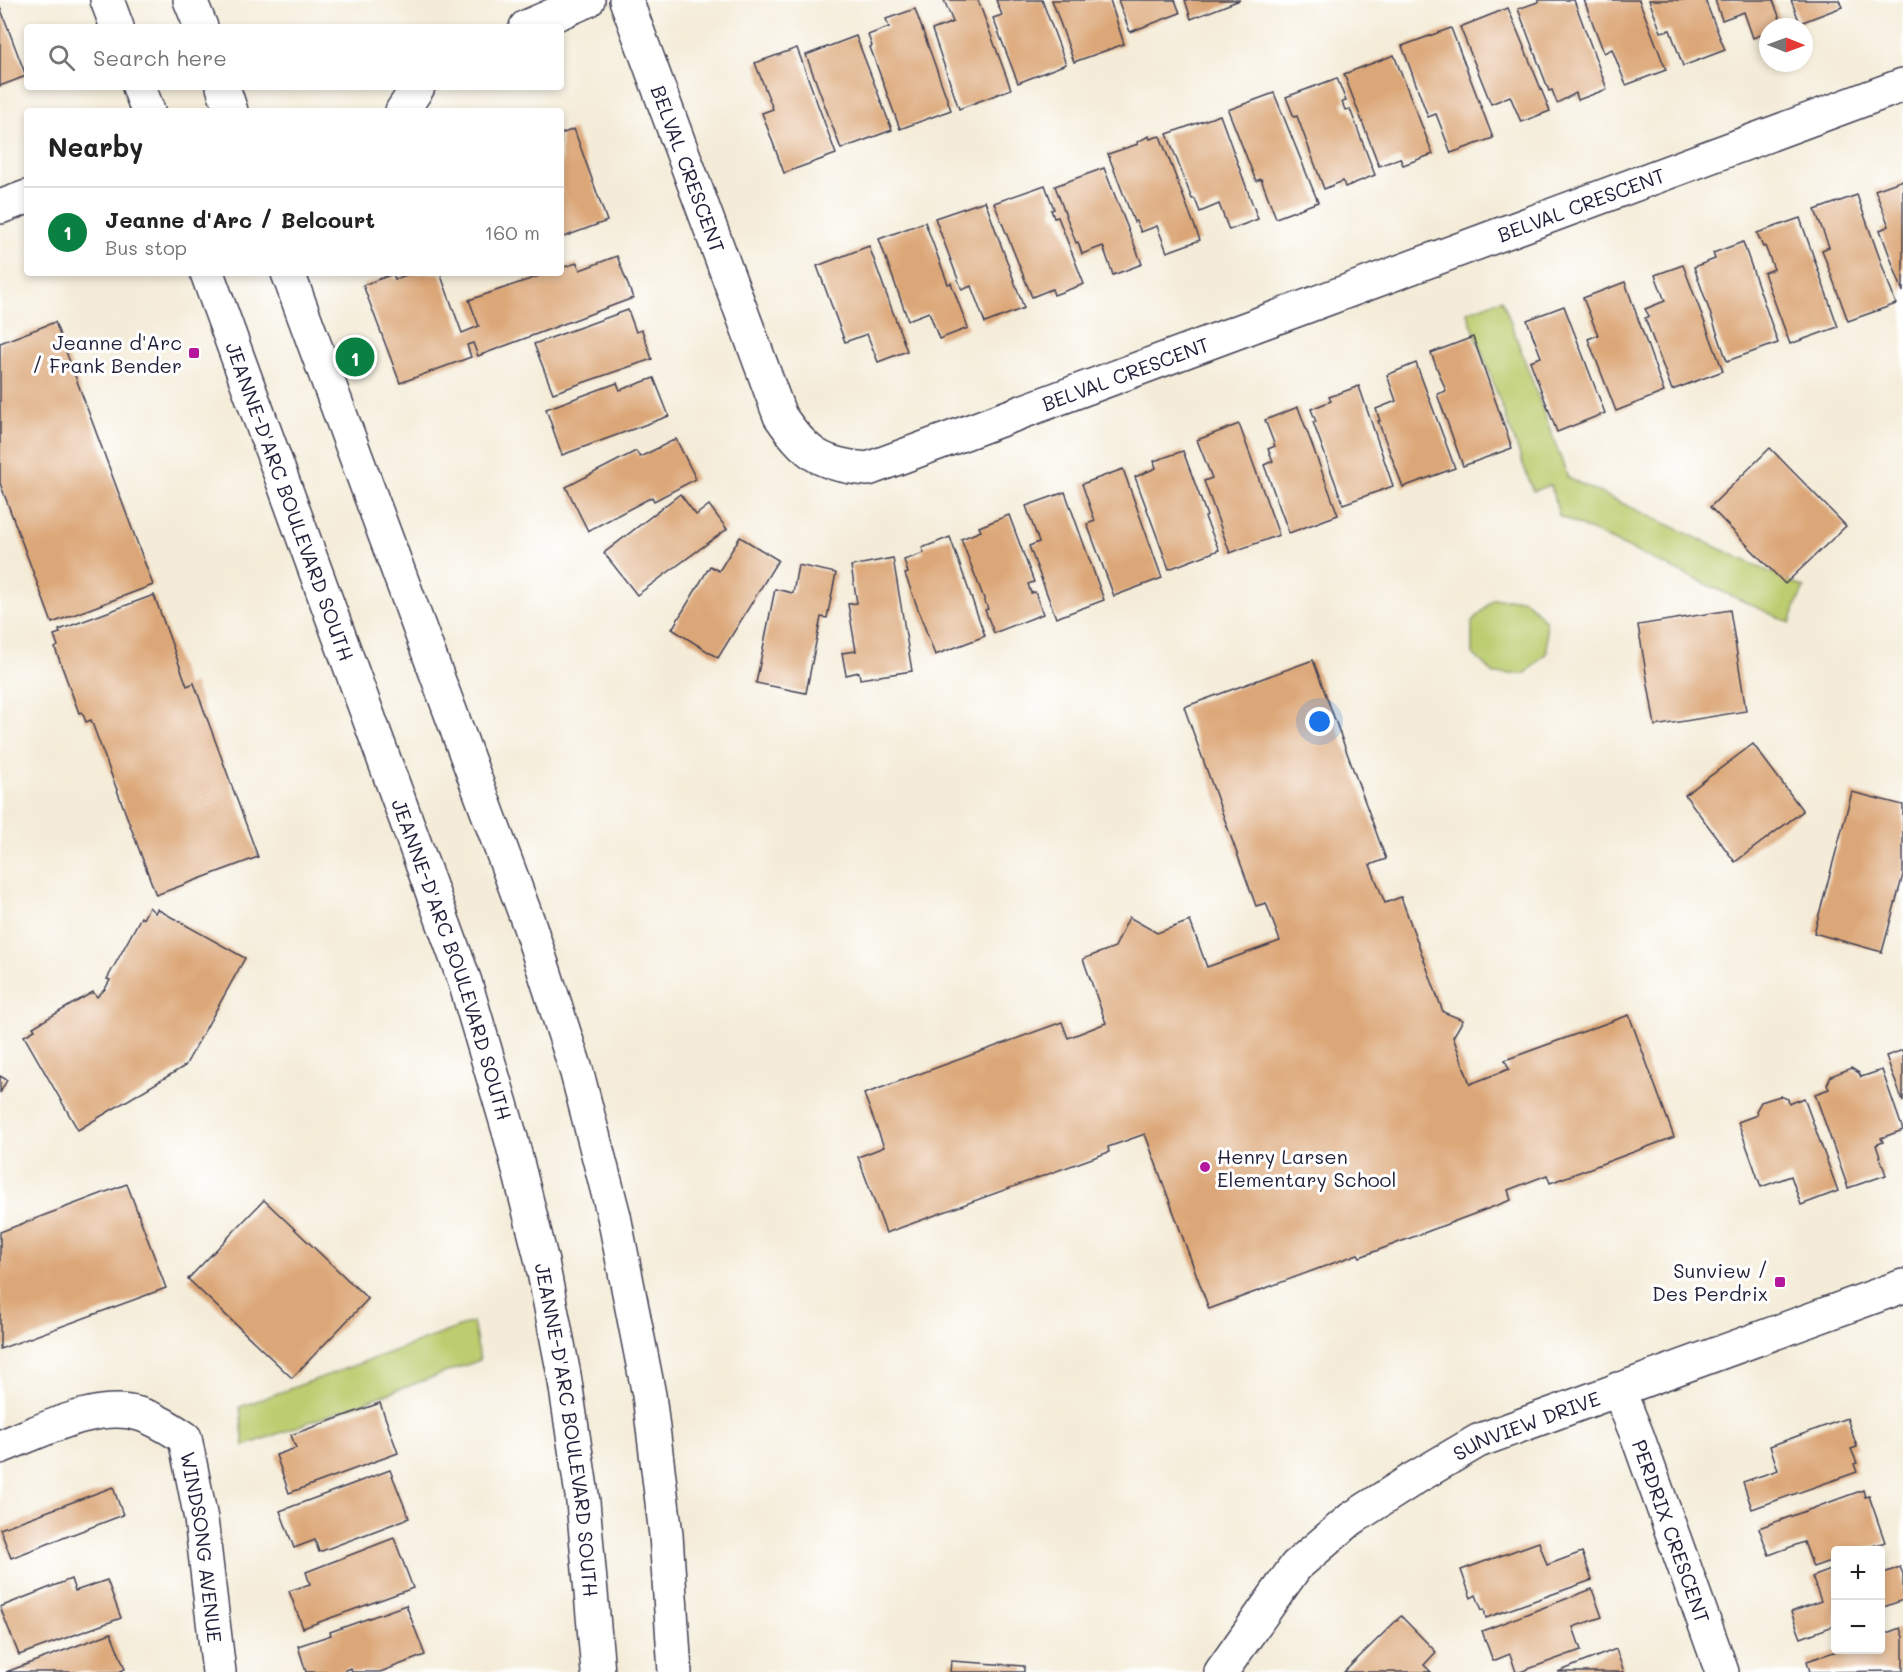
<!DOCTYPE html>
<meta charset="utf-8">
<style>
:root{--surface:#fff;--page:#f6f6f6;--text:#222;--muted:#767676;--line:#e0e0e0;--accent:#0b8043}
body{margin:0;font-family:Mali,sans-serif;background:var(--page);color:var(--text)}
.controls{position:absolute;right:18px;bottom:18px;display:grid;overflow:hidden;border-radius:6px;box-shadow:0 3px 9px #0003}
.controls button{width:54px;height:54px;display:grid;place-items:center;padding:0;border:0;border-bottom:2px solid var(--line);background:var(--surface);color:var(--text);font:30px sans-serif}
.compass{position:absolute;left:1759px;top:18px;width:54px;height:54px;border-radius:50%;background:var(--surface);box-shadow:0 3px 9px #0003;rotate:91deg}
.you{position:absolute;left:1320px;top:722px;width:21px;height:21px;margin:-15px;border:4px solid #fff;border-radius:50%;background:#1a73e8;box-shadow:0 0 0 9px #1a73e833}
.badge{display:grid;place-items:center;width:39px;height:39px;border-radius:50%;background:var(--accent);color:#fff;font-size:20px;font-weight:700}
.pin{position:absolute;translate:-50% -50%;border:3px solid #fff;box-shadow:0 2px 6px #0006}
.list{margin:0;padding:0;list-style:none}
h2{display:flex;justify-content:space-between;align-items:center;height:78px;margin:0;padding:0 24px;font-size:26px}
h2 small{font-size:20px;font-weight:400;color:var(--muted)}
.list li{display:grid;grid-template-columns:39px 1fr auto;gap:18px;align-items:center;box-sizing:border-box;height:90px;padding:0 24px;border-top:2px solid var(--line)}
.list b{display:block;font-size:22px;white-space:nowrap}
.list p{margin:0;font-size:20px;white-space:nowrap;color:var(--muted)}
.list em{font-size:20px;font-style:normal;color:var(--muted)}
.icon{flex:none;width:33px;height:33px;fill:none;stroke:currentColor;stroke-width:2;stroke-linecap:round;stroke-linejoin:round}
.map{position:relative;flex:none;width:1903px;height:1672px;overflow:hidden}
.search{position:absolute;background:var(--surface);box-shadow:0 3px 9px #0003;left:24px;top:24px;width:540px;height:66px;display:flex;align-items:center;gap:15px;box-sizing:border-box;padding:0 21px;border-radius:6px;color:var(--muted);font-size:22px}
.panel{position:absolute;background:var(--surface);box-shadow:0 3px 9px #0003;left:24px;top:108px;width:540px;height:168px;border-radius:6px}
.map>svg:first-child{display:block}
.green{fill:#bccc6e;stroke:#6f7754;stroke-width:1.5}
.building{fill:#dca778}
.lines{fill:none;stroke-linecap:round;stroke-linejoin:round}
.minor-casing{stroke:#424053;stroke-width:36}
.major-casing{stroke:#424053;stroke-width:36}
.minor{stroke:#fff;stroke-width:33}
.major{stroke:#fff;stroke-width:33}
.poi-dot{fill:#b5179e;stroke:#fff;stroke-width:2}
.labels{text-anchor:middle;dominant-baseline:central;stroke-width:6;stroke-linejoin:round;paint-order:stroke}
.street-label{font-size:20px;fill:#22223b;stroke:#fff}
.poi-label{font-size:20px;fill:#22223b;stroke:#fff;text-anchor:end}
</style>
<div class="map">
<svg width="1903" height="1672" viewBox="0 0 1903 1672">
<rect width="100%" height="100%" fill="#fff"/>
<filter id="ink" filterUnits="userSpaceOnUse"><feTurbulence type="fractalNoise" baseFrequency=".0167" numOctaves="2"/><feDisplacementMap in="SourceGraphic" scale="12" xChannelSelector="R" yChannelSelector="G"/><feConvolveMatrix kernelMatrix="1 2 1 2 8 2 1 2 1" color-interpolation-filters="sRGB"/></filter>
<filter id="wash" filterUnits="userSpaceOnUse"><feTurbulence type="fractalNoise" baseFrequency=".008" numOctaves="4" result="noise"/><feDisplacementMap in="SourceGraphic" scale="24" xChannelSelector="R" yChannelSelector="G"/><feGaussianBlur stdDeviation="1.35" result="paint"/><feColorMatrix in="noise" values="0 0 0 0 0 0 0 0 0 0 0 0 0 0 0 0 0 1.4 0 .05"/><feComposite in="paint" operator="in"/></filter>
<g filter="url(#wash)">
<rect width="100%" height="100%" fill="#f4ecd8"/>
<g class="green">
<polygon points="1502,299 1568,478 1804,588 1796,605 1790,623 1559,516 1551,485 1533,491 1467,312"/>
<polygon points="1493,599 1524,599 1546,621 1547,652 1525,674 1494,674 1472,653 1472,622"/>
<polygon points="473,1322 480,1360 244,1446 240,1407"/>
</g>
<g id="blocks">
<g class="building">
<polygon points="944,0 978,0 1011,89 959,109 932,30 953,22"/>
<polygon points="996,0 1042,0 1066,64 1018,83 993,18 1002,15"/>
<polygon points="1052,0 1110,0 1124,44 1074,62"/>
<polygon points="1118,0 1175,0 1180,13 1130,32"/>
<polygon points="1185,0 1240,0 1191,19"/>
<polygon points="1538,0 1574,0 1607,89 1578,100 1576,93 1557,103 1552,90 1549,91 1518,9 1538,2"/>
<polygon points="1584,0 1639,0 1666,70 1626,85 1612,49 1604,53"/>
<polygon points="1649,0 1705,0 1725,50 1683,66 1670,30 1661,32"/>
<polygon points="1715,0 1773,0 1783,27 1768,27 1768,32 1753,38 1744,12 1722,20"/>
<polygon points="1791,0 1839,0 1842,7 1800,23"/>
<polygon points="0,7 26,76 0,86"/>
<polygon points="1508,8 1550,111 1521,122 1510,96 1491,104 1460,27"/>
<polygon points="915,9 951,110 900,129 870,47 872,46 868,35 889,27 886,19"/>
<polygon points="1451,28 1493,138 1451,153 1436,114 1428,117 1402,46"/>
<polygon points="856,36 892,130 841,149 806,55"/>
<polygon points="797,48 836,154 784,173 762,113 773,109 755,63"/>
<polygon points="1394,55 1433,154 1403,165 1400,158 1379,166 1344,74"/>
<polygon points="1337,78 1346,101 1342,102 1345,110 1350,109 1375,175 1345,187 1343,181 1324,189 1297,116 1294,117 1286,97"/>
<polygon points="1274,93 1318,202 1276,218 1261,179 1256,181 1228,110"/>
<polygon points="1220,115 1258,219 1229,230 1219,204 1200,212 1195,199 1192,199 1167,134"/>
<polygon points="574,129 607,221 561,238 561,134"/>
<polygon points="1149,136 1150,139 1160,136 1200,240 1167,252 1157,226 1141,232 1136,221 1134,222 1108,154 1138,144 1137,142"/>
<polygon points="1104,168 1142,264 1113,275 1103,246 1082,254 1078,242 1076,243 1055,186"/>
<polygon points="1903,180 1903,292 1880,230 1889,226 1875,190"/>
<polygon points="1045,185 1054,209 1051,210 1054,218 1058,217 1084,284 1054,295 1052,289 1032,297 994,203"/>
<polygon points="1857,195 1896,304 1848,321 1822,250 1829,247 1815,210"/>
<polygon points="985,201 1024,308 985,323 971,286 962,290 935,218"/>
<polygon points="1800,218 1838,327 1790,344 1764,273 1774,269 1765,246 1763,247 1757,233"/>
<polygon points="925,222 948,284 951,283 968,328 939,339 929,312 908,320 879,239"/>
<polygon points="1743,242 1778,343 1727,361 1694,267 1715,259 1713,253"/>
<polygon points="869,246 907,351 878,362 867,334 845,342 817,266"/>
<polygon points="617,256 633,298 478,356 473,343 467,345 471,357 400,383 363,285 393,274 395,279 412,273 440,273 462,333 479,326 469,300 548,273 561,273 561,268 577,263 580,270"/>
<polygon points="1683,265 1723,371 1672,390 1645,318 1649,316 1645,309 1665,301 1655,275"/>
<polygon points="1625,282 1664,392 1616,411 1588,339 1598,335 1583,298"/>
<polygon points="1564,306 1605,413 1557,432 1530,361 1541,357 1527,320"/>
<polygon points="628,310 636,332 642,330 652,359 553,393 534,344"/>
<polygon points="55,322 153,585 52,623 0,483 0,343"/>
<polygon points="1473,337 1512,448 1463,466 1437,394 1446,391 1431,353"/>
<polygon points="1416,363 1455,468 1403,487 1378,421 1380,421 1376,409 1396,401 1387,375"/>
<polygon points="654,378 669,416 562,455 546,409 617,383 620,390"/>
<polygon points="1359,386 1393,486 1343,504 1313,422 1316,422 1311,409 1331,401 1329,397"/>
<polygon points="1298,407 1338,515 1289,533 1264,465 1273,461 1268,449 1275,446 1265,420"/>
<polygon points="1239,424 1279,535 1230,553 1204,481 1212,478 1197,440"/>
<polygon points="676,439 696,479 654,501 652,497 588,531 566,487 636,451 640,457"/>
<polygon points="1770,448 1846,526 1785,584 1710,507"/>
<polygon points="1183,451 1207,516 1205,517 1219,550 1169,569 1135,477 1156,468 1154,461"/>
<polygon points="1123,469 1162,578 1114,596 1087,524 1095,521 1082,484"/>
<polygon points="1065,492 1104,600 1056,618 1029,546 1039,542 1026,506"/>
<polygon points="680,494 696,515 709,505 727,529 637,595 604,553"/>
<polygon points="1009,515 1034,582 1028,584 1031,593 1035,592 1043,614 994,633 985,610 988,609 961,539 981,531 979,527"/>
<polygon points="740,537 778,560 718,658 672,629 710,566 719,571"/>
<polygon points="950,537 985,636 935,655 905,574 908,573 904,560 924,553 922,548"/>
<polygon points="893,558 912,671 860,679 859,672 846,675 842,653 856,651 848,604 857,603 851,566"/>
<polygon points="798,565 836,573 827,618 821,617 806,693 756,683 775,589 793,593"/>
<polygon points="154,595 187,686 194,683 258,857 156,895 91,720 86,722 82,712 79,713 55,648 58,646 54,635 60,633 59,630"/>
<polygon points="1730,610 1746,711 1655,726 1638,625"/>
<polygon points="1313,660 1386,859 1370,865 1385,903 1401,897 1443,1012 1463,1020 1453,1037 1470,1084 1509,1069 1505,1060 1629,1015 1674,1137 1550,1183 1547,1175 1508,1190 1511,1200 1360,1257 1358,1254 1209,1309 1145,1134 1108,1147 1109,1152 886,1233 858,1157 884,1147 864,1094 1062,1022 1068,1038 1106,1023 1083,959 1115,947 1129,917 1157,933 1190,921 1207,967 1280,941 1266,903 1256,906 1184,707"/>
<polygon points="1753,744 1803,811 1735,862 1685,795"/>
<polygon points="1852,792 1903,805 1903,875 1882,952 1814,933"/>
<polygon points="149,907 155,913 157,909 245,958 185,1066 78,1130 24,1036 35,1030 33,1027 93,992 97,997 105,989 110,980 107,979 141,917 143,919"/>
<polygon points="1903,1050 1903,1102 1886,1056"/>
<polygon points="1851,1068 1859,1073 1861,1077 1882,1070 1903,1130 1881,1138 1883,1142 1876,1145 1886,1175 1848,1188 1815,1094 1829,1089 1827,1085 1831,1076"/>
<polygon points="0,1076 7,1080 0,1093"/>
<polygon points="1780,1096 1788,1099 1789,1104 1804,1098 1838,1191 1801,1205 1791,1176 1761,1187 1738,1122 1757,1115 1756,1111 1761,1102"/>
<polygon points="127,1184 166,1288 0,1349 0,1232"/>
<polygon points="264,1200 368,1299 292,1378 188,1279"/>
<polygon points="380,1403 398,1453 289,1493 276,1455 296,1448 291,1435"/>
<polygon points="1847,1418 1857,1447 1851,1449 1857,1463 1854,1464 1857,1472 1752,1509 1743,1482 1778,1470 1770,1446"/>
<polygon points="390,1470 409,1518 319,1552 315,1540 294,1548 280,1511"/>
<polygon points="113,1487 123,1515 11,1558 0,1529"/>
<polygon points="1863,1490 1865,1497 1869,1496 1885,1542 1861,1550 1836,1550 1836,1559 1813,1567 1804,1542 1769,1555 1759,1528"/>
<polygon points="394,1538 413,1588 303,1628 289,1591 310,1584 306,1572"/>
<polygon points="1539,1542 1547,1565 1582,1552 1592,1580 1486,1618 1484,1609 1482,1610 1476,1595 1471,1598 1461,1570"/>
<polygon points="1881,1564 1884,1573 1900,1567 1903,1574 1903,1600 1881,1608"/>
<polygon points="1836,1568 1836,1625 1801,1638 1791,1612 1821,1601 1812,1577"/>
<polygon points="71,1579 75,1591 107,1580 121,1618 19,1655 0,1607"/>
<polygon points="1592,1589 1602,1617 1573,1627 1581,1650 1520,1672 1516,1672 1510,1654 1493,1661 1482,1631"/>
<polygon points="406,1605 425,1655 380,1672 352,1672 351,1668 340,1672 306,1672 298,1646 331,1635 330,1632"/>
<polygon points="1401,1616 1436,1652 1424,1665 1431,1672 1344,1672"/>
<polygon points="1900,1628 1903,1637 1903,1671 1810,1672 1807,1661 1840,1650 1881,1650 1881,1635"/>
<polygon points="111,1633 125,1669 119,1672 6,1672"/>
<polygon points="1616,1649 1624,1672 1558,1672"/>
<polygon points="951,1661 1024,1666 1024,1672 950,1672"/>
</g>
</g>
</g>
<g filter="url(#ink)">
<use href="#blocks" fill-opacity="0" stroke="#424053" stroke-width="1.5"/>
<g class="lines">
<defs>
<g id="minor">
<path id="s1" d="M626,0L780,416C806,454 821,465 868,469L1903,85"/>
<polyline points="526,27 588,0"/>
<polyline points="402,111 418,87"/>
<polyline points="0,207 27,197"/>
<path id="s2" d="M1618,1389L1637,1435L1722,1672"/>
<path id="s3" d="M0,1447C40,1432 96,1401 139,1414C156,1419 170,1428 185,1438L201,1519L219,1672"/>
<path id="s4" d="M1221,1672L1296,1566L1351,1519L1415,1478L1478,1441L1903,1286"/>
</g>
<g id="major">
<polyline points="107,0 117,27"/>
<polyline points="190,0 201,27"/>
<polyline points="139,87 148,111"/>
<polyline points="223,87 231,111"/>
<path id="s5" d="M207,273L465,982L511,1138L542,1262L564,1375L583,1502L598,1672"/>
<polyline points="288,273 530,927 577,1073 614,1216 649,1395 666,1535 675,1672"/>
</g>
</defs>
<use href="#minor" class="minor-casing"/>
<use href="#major" class="major-casing"/>
<use href="#minor" class="minor"/>
<use href="#major" class="major"/>
</g>
</g>
<g class="poi-dot">
<rect x="188" y="347" width="12" height="12" rx="3"/>
<circle cx="1205" cy="1167" r="6"/>
<rect x="1774" y="1276" width="12" height="12" rx="3"/>
</g>
<g class="labels">
<g class="street-label">
<text stroke="none"><textPath href="#s1" startOffset="180">BELVAL CRESCENT</textPath></text>
<text stroke="none"><textPath href="#s1" startOffset="1312">BELVAL CRESCENT</textPath></text>
<text stroke="none"><textPath href="#s1" startOffset="826">BELVAL CRESCENT</textPath></text>
<text stroke="none"><textPath href="#s5" startOffset="243">JEANNE-D'ARC BOULEVARD SOUTH</textPath></text>
<text stroke="none"><textPath href="#s5" startOffset="729">JEANNE-D'ARC BOULEVARD SOUTH</textPath></text>
<text stroke="none"><textPath href="#s4" startOffset="402">SUNVIEW DRIVE</textPath></text>
<text stroke="none"><textPath href="#s5" startOffset="1215">JEANNE-D'ARC BOULEVARD SOUTH</textPath></text>
<text stroke="none"><textPath href="#s2" startOffset="152">PERDRIX CRESCENT</textPath></text>
<text stroke="none"><textPath href="#s3" startOffset="308">WINDSONG AVENUE</textPath></text>
</g>
<g class="poi-label">
<text x="182" y="342">Jeanne d'Arc<tspan x="182" dy="23">/ Frank Bender</tspan></text>
<text x="1217" y="1156" text-anchor="start">Henry Larsen<tspan x="1217" dy="23">Elementary School</tspan></text>
<text x="1768" y="1270">Sunview /<tspan x="1768" dy="23">Des Perdrix</tspan></text>
</g>
</g>
</svg>
<div class="controls">
<button>+</button>
<button>−</button>
</div>
<svg class="compass" viewBox="-18 -18 36 36"><path d="M0-13l5 13h-10z" fill="#e53935"/><path d="M0 13l5-13h-10z" fill="#767676"/></svg>
<div class="you"></div>
<div class="pin badge" style="left:355px;top:357px">1</div>
<div class="search"><svg class="icon" aria-label="search" viewBox="0 0 24 24"><circle cx="10" cy="10" r="6"/><path d="M15 15l6 6"/></svg>Search here</div>
<section class="panel">
<h2>Nearby<small></small></h2>
<ul class="list">
<li><span class="badge">1</span><div><b>Jeanne d'Arc / Belcourt</b><p>Bus stop</p></div><em>160 m</em></li>
</ul>
</section>
</div>
